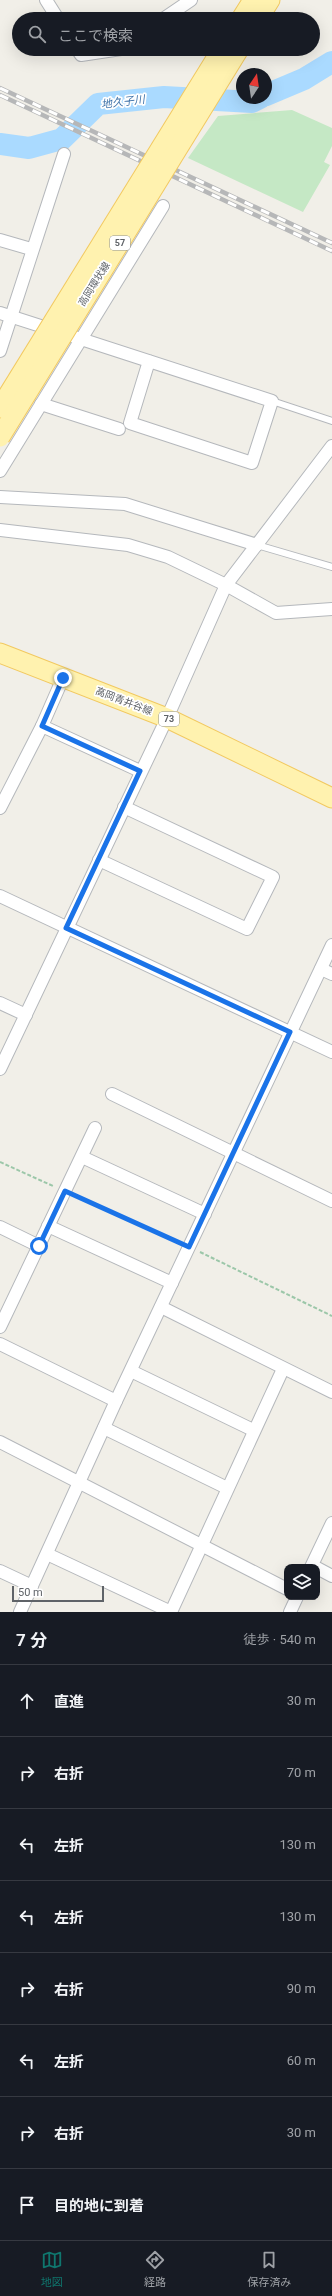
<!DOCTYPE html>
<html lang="ja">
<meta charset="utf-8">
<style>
:root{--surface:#171b24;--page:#20242c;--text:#f1f3f6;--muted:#9ea1a6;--line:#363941;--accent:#0f766e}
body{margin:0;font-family:Roboto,"Noto Sans JP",sans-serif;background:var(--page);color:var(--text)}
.controls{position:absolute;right:12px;bottom:12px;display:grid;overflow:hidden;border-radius:8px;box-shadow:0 4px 16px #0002}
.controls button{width:36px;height:36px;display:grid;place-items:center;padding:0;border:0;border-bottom:1px solid var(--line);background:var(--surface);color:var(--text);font:20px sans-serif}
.compass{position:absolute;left:236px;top:68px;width:36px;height:36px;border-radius:50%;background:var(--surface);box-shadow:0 4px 16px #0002;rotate:13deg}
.scale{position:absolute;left:12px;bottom:10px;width:92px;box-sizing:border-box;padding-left:4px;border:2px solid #5f6368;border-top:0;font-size:11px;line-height:14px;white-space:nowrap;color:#5f6368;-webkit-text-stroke:3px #fff;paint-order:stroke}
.stop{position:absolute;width:12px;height:12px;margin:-9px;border:3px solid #1a73e8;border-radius:50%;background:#fff}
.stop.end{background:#1a73e8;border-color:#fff;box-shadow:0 1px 4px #0008}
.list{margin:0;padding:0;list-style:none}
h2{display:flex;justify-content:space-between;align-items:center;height:52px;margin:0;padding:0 16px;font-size:17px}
h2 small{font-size:13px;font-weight:400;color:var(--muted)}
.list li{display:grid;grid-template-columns:26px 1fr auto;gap:12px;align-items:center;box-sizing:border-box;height:72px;padding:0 16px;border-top:1px solid var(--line)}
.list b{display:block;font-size:15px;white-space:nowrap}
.list em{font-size:13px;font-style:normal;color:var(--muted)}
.icon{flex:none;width:22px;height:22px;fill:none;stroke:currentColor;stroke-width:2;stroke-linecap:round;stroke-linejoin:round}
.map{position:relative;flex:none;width:332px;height:1612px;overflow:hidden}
.search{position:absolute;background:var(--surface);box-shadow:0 4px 16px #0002;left:12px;right:12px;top:12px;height:44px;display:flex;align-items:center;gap:10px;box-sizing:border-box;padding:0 14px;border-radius:22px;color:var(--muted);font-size:15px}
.sheet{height:628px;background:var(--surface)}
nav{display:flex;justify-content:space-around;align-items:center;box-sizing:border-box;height:56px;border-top:1px solid var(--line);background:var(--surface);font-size:11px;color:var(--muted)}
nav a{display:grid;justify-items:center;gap:2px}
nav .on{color:var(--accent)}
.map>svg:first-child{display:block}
.green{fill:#c5e8c5}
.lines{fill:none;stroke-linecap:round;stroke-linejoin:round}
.river{stroke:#aadaff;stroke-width:22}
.lane-casing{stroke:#b5b8bc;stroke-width:8}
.street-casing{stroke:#b5b8bc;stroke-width:14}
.primary-casing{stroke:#f2c960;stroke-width:21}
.path{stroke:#9cc7a9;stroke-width:2;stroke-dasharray:4 2;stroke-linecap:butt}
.lane{stroke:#fff;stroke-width:6}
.street{stroke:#fff;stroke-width:12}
.primary{stroke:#fff2af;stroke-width:19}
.rail-casing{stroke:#b6b7b8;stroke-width:4.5}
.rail{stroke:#fff;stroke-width:3;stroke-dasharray:9;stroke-linecap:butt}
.primary-bridge-casing{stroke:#f2c960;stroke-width:21;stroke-linecap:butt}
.primary-bridge{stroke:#fff2af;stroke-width:19}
.route{stroke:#1a73e8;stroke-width:5}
.labels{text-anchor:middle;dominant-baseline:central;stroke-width:3.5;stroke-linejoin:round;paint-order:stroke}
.shield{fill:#fff;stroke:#8f9295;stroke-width:1}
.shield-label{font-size:9px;font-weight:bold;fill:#5f6368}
.street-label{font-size:10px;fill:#5f6368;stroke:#fff}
.water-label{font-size:11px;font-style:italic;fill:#4174aa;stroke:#fff}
</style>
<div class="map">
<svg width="332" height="1612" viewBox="0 0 332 1612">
<rect width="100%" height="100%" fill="#f1efe8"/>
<polygon class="green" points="292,110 332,128 332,146 324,162 330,165 303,212 188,158 218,116"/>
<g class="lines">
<g class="river">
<polyline points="266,95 304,79 332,62"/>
<polyline points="0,144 29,148 62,139 98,104 164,97 252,102 260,98"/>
</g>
<defs>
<g id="lane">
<polyline points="272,401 332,421"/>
<polyline points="257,545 332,567"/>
</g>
<g id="street">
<polyline points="46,0 58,19"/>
<polyline points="163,19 191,0"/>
<polyline points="77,49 81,55 121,49"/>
<polyline points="0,240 31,249"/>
<path d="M0,313C91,342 182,372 272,401L252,463L130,423L149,361"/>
<polyline points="0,351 64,154"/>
<polyline points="41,404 119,429"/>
<polyline points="0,471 163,206"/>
<polyline points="0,497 125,504 257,545"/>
<polyline points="0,530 128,545 168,557 226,585 276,613 332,609"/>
<polyline points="42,726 63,678"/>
<polyline points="0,808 42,726 140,771"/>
<polyline points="99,860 247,929 273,877 124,807"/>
<polyline points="0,896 332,1052"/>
<polyline points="321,969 332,974"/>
<polyline points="0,1003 26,1015"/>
<polyline points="0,1069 167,718 226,585 332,446"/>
<polyline points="112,1094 332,1201"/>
<polyline points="82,1157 205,1214"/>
<polyline points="48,1226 172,1283"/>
<polyline points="0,1227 39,1246"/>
<polyline points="161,1307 332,1392"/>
<polyline points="0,1327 95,1128"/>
<polyline points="0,1344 116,1401"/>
<polyline points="131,1371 253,1430"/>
<polyline points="104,1428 227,1488"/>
<polyline points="0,1442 287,1589"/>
<polyline points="47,1554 171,1612"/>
<polyline points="311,1567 332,1523"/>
<polyline points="317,1568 332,1576"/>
<polyline points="0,1571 32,1586"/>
<polyline points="20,1612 116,1401 332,945"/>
<polyline points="171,1612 283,1369"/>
<polyline points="290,1612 297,1597"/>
</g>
<g id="primary">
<polyline points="241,19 253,0"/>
<polyline points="258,19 270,0"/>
<polyline points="0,653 167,718 332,798"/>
</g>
</defs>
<use href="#lane" class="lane-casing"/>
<use href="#street" class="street-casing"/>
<use href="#primary" class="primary-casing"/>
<g class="path">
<polyline points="0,1162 53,1186"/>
<polyline points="76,1196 177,1242"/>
<polyline points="200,1252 332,1316"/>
</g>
<use href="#lane" class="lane"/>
<use href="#street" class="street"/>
<use href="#primary" class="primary"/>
<defs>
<g id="rail">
<polyline points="0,88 332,243"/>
<polyline points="0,95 332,251"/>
</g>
</defs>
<use href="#rail" class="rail-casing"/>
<use href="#rail" class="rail"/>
<defs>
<g id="primary-bridge">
<polyline points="0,408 222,49"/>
<polyline points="0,437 239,49"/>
</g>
</defs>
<use href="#primary-bridge" class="primary-bridge-casing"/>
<use href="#primary-bridge" class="primary-bridge"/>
</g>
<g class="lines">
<polyline class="route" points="39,1246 65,1191 189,1247 290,1032 66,928 140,771 42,726 63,678"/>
</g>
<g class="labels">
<g class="shield">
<rect x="110" y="236" width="20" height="14" rx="3"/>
<rect x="159" y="712" width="20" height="14" rx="3"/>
</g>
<g class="shield-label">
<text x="120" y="243">57</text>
<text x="169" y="719">73</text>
</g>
<g class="street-label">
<text transform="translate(94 284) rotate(-58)">高岡環状線</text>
<text transform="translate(124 701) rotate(21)">高岡青井谷線</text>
</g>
<g class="water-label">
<text transform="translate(123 102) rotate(-7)">地久子川</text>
</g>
</g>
</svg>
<div class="controls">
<button><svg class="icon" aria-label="layers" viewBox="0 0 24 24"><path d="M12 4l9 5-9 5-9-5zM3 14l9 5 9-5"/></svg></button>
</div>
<svg class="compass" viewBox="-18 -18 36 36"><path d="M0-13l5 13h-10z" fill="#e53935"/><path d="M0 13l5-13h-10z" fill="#9ea1a6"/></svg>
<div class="scale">50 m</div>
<div class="stop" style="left:39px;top:1246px"></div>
<div class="stop end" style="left:63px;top:678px"></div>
<div class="search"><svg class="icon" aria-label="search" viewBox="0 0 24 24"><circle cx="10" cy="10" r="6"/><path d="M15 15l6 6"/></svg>ここで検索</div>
</div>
<section class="sheet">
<h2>7 分<small>徒歩 · 540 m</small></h2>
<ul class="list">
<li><svg class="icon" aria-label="ahead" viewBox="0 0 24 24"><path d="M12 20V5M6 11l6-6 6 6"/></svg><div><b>直進</b></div><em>30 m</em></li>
<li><svg class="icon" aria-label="right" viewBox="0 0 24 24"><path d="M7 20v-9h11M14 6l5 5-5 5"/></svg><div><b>右折</b></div><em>70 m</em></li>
<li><svg class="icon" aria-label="left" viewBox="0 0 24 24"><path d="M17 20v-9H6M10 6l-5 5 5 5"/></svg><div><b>左折</b></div><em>130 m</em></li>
<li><svg class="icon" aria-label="left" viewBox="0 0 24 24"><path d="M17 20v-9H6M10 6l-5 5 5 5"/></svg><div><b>左折</b></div><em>130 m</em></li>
<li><svg class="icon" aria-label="right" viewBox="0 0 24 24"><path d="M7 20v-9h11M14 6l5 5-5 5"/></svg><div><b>右折</b></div><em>90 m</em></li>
<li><svg class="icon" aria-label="left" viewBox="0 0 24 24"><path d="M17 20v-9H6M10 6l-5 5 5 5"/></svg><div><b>左折</b></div><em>60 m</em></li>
<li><svg class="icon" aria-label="right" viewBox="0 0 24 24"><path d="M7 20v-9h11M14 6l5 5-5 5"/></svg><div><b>右折</b></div><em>30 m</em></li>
<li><svg class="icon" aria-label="arrive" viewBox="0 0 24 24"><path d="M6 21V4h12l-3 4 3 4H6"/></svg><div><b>目的地に到着</b></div></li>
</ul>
</section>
<nav>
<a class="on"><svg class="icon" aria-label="map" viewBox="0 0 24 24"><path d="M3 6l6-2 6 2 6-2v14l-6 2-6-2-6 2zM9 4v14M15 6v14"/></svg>地図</a>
<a><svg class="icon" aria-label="directions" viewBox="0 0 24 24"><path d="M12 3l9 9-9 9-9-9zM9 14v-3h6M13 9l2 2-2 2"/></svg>経路</a>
<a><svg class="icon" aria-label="saved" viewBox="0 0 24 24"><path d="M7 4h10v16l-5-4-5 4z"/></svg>保存済み</a>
</nav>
